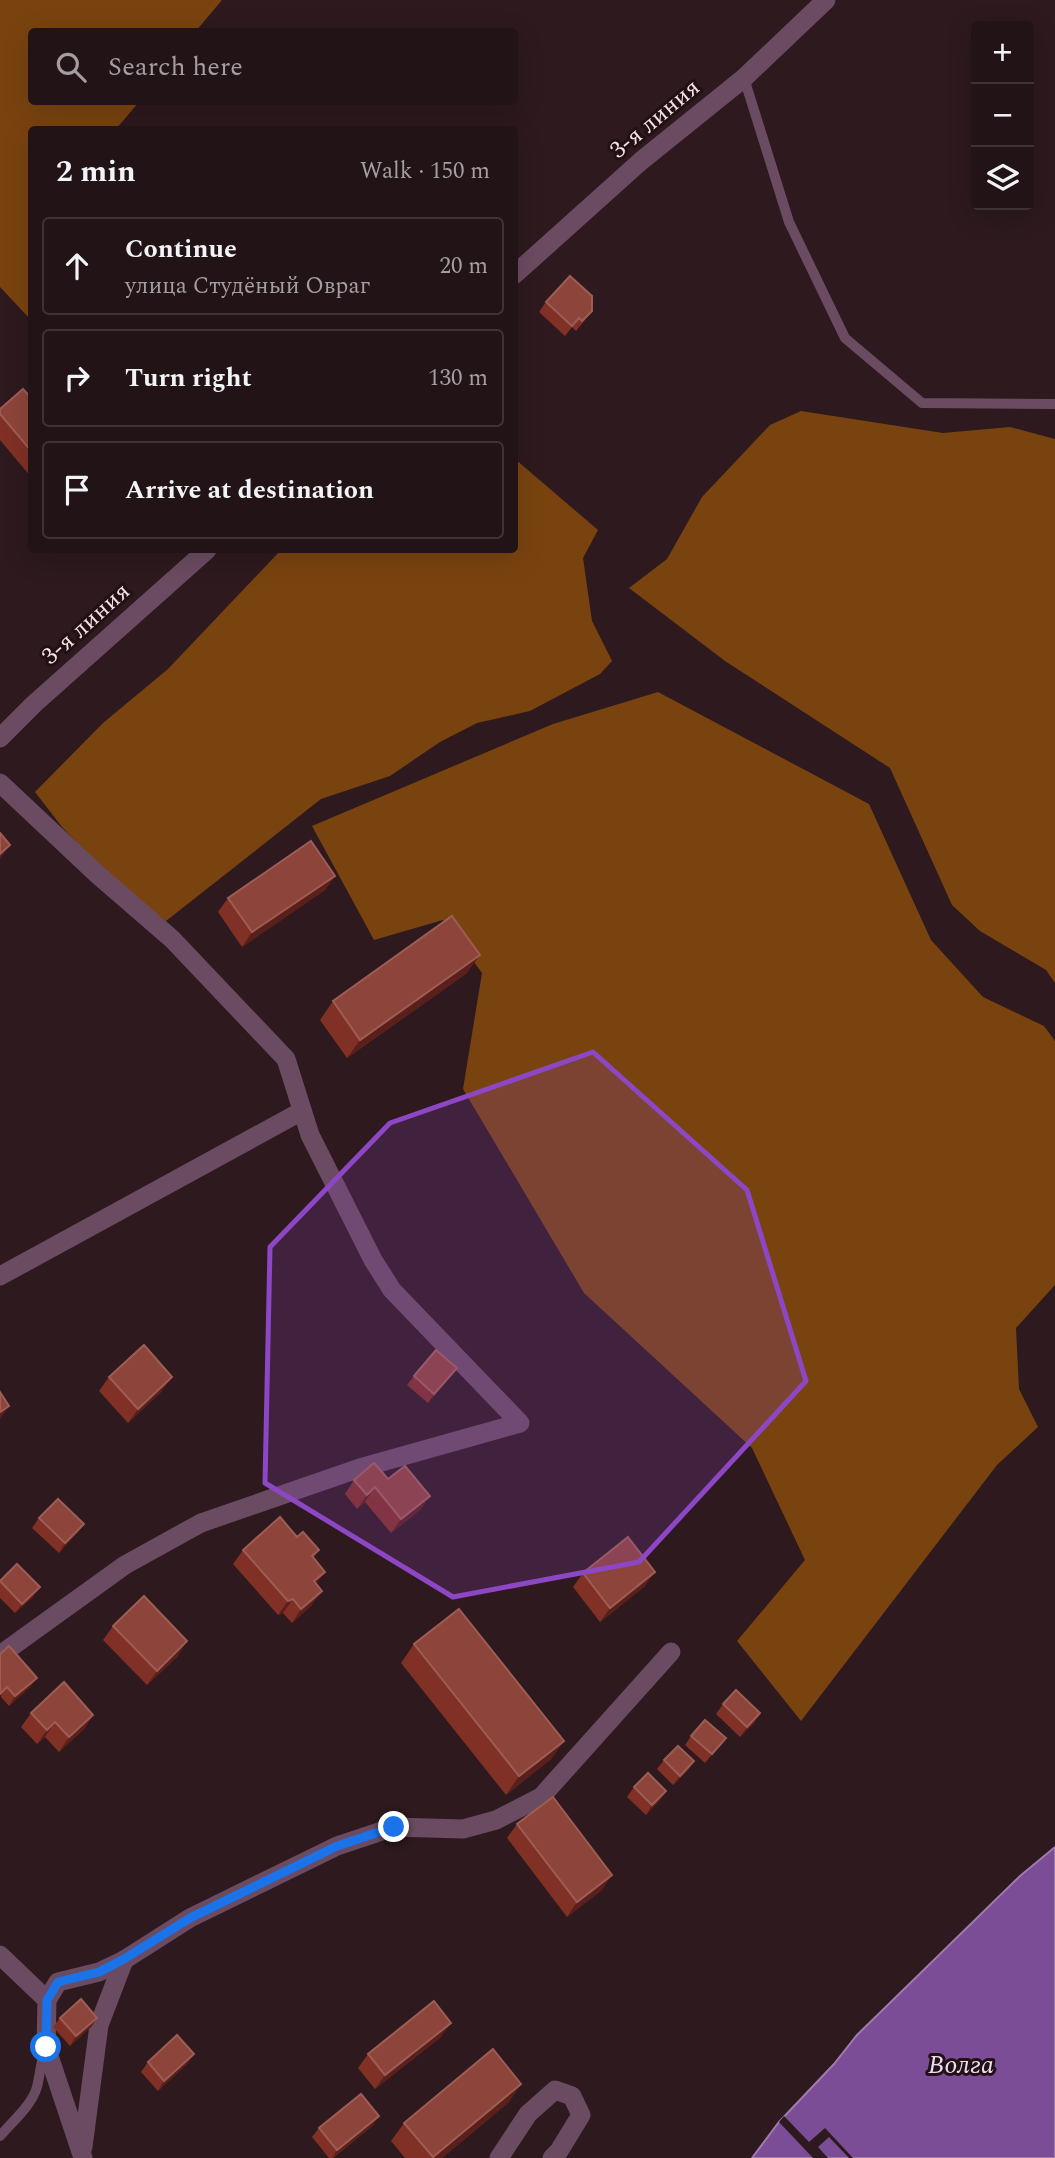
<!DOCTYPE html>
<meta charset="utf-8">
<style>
:root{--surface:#221316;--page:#2e2023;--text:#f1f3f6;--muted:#a29ea1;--line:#3f3235}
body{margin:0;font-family:Spectral,serif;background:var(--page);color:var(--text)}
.controls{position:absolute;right:21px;top:21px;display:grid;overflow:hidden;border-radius:7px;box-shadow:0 7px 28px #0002}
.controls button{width:63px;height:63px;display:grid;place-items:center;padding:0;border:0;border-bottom:2px solid var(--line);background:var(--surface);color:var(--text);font:35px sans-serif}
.stop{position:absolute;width:21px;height:21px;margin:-16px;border:5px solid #1a73e8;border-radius:50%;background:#fff}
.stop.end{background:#1a73e8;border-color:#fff;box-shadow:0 2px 7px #0008}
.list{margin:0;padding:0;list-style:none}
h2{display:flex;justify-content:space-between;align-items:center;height:91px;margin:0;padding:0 28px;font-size:30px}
h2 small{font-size:23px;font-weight:400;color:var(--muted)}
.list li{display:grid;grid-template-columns:46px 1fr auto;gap:21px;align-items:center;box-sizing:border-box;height:98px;margin:0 14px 14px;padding:0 14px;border:2px solid var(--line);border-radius:7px}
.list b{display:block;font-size:26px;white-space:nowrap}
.list p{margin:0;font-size:23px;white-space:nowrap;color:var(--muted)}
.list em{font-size:23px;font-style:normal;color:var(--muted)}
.icon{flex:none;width:38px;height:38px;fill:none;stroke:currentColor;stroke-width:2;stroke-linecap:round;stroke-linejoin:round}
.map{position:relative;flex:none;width:1055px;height:2158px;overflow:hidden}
.search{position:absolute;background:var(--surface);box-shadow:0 7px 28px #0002;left:28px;top:28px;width:490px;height:77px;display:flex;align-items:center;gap:18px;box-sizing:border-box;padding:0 24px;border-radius:7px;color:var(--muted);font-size:26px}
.panel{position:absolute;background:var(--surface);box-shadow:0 7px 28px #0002;left:28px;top:126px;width:490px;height:427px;border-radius:7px}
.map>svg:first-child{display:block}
.forest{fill:#794310}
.water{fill:#7a4d96;stroke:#9e7aae;stroke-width:2}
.pier{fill:#2d191e}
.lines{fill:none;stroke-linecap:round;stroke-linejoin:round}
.service{stroke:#6b4b61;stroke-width:10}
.minor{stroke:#6b4b61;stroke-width:19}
.wall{fill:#813025}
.shaded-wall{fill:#5a1f1a}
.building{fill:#8d443a;stroke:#9d5d55;stroke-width:2}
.route{stroke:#1a73e8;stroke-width:9}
.marked{fill:#8d47c5;fill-opacity:0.2;stroke:#8d47c5;stroke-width:5;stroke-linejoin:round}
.labels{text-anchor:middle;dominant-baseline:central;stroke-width:6;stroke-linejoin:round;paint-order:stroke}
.street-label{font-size:24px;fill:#f2e3e6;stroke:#231015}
.water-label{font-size:26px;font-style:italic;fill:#e9ddf1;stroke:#231015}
</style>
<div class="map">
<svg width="1055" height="2158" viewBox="0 0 1055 2158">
<rect width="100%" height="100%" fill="#2d191e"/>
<g class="forest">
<polygon points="0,0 222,0 196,31 32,32 32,102 139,102 116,129 32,130 31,320 0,287"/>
<polygon points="801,411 943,433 1010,427 1055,439 1055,983 1046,970 980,931 952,905 890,768 725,661 629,588 667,559 702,497 770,425"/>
<polygon points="515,459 598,530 583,558 592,621 612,661 600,674 530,711 477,723 440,742 390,776 321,799 166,921 114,881 62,827 35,792 103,723 168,669 281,550 514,550"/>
<polygon points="658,692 869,804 931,940 983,997 1044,1026 1055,1041 1055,1285 1016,1328 1019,1389 1038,1427 997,1465 801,1721 737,1641 805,1560 752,1448 584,1293 463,1089 482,973 443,920 374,940 312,826 553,724"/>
</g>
<polygon class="water" points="1055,1847 1055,2158 752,2158 779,2122 834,2064 857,2035 1020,1876"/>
<polygon class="pier" points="784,2116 809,2142 825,2128 853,2158 849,2158 829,2137 818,2147 828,2158 813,2158 779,2122"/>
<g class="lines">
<g class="service">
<polyline points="744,78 789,222 845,338 922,403 1055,404"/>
<path d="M0,2136C12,2122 32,2105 37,2087C40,2074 41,2062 45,2049"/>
</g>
<g class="minor">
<polyline points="514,275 641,161 744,78 826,0"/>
<polyline points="0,738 34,704 207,550"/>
<polyline points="0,783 98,875 172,939 286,1059 310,1135 373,1260 392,1290 520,1423 360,1468 201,1523 125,1565 0,1655"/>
<polyline points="0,1276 302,1111"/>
<polyline points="0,1955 47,2000 46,2047 83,2158"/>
<polyline points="47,2000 58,1982 99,1972 124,1960 190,1918 337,1846 394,1827 463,1829 496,1820 541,1797 671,1652"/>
<polyline points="83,2147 99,2025 124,1960"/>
<polyline points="499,2158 528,2114 555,2090 572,2096 581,2115 559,2151 552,2158"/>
</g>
</g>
<g class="wall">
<polygon points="546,302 592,311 576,331 572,327 565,336 539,312"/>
<polygon points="32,399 32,477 31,477 0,440 0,409"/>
<polygon points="335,876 325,890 242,947 218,912 228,898"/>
<polygon points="467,973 347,1058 320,1020 333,1001"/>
<polygon points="457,1368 450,1377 428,1403 407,1385 414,1376"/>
<polygon points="109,1377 162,1391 128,1423 99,1391"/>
<polygon points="388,1479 430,1496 420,1510 391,1533 365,1502 357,1509 345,1494 354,1480"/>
<polygon points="39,1518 84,1524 77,1533 59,1553 32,1528"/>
<polygon points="297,1537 319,1550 313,1558 316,1584 312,1605 292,1623 283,1613 278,1615 233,1564 243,1550"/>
<polygon points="583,1573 645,1586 600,1622 573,1587"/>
<polygon points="0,1581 33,1597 15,1613 0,1598"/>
<polygon points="113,1626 178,1656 147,1685 103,1640"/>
<polygon points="414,1644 564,1741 551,1759 506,1795 401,1663"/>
<polygon points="9,1646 37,1678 30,1687 9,1706 1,1697"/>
<polygon points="723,1704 760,1713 754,1723 740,1737 716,1714"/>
<polygon points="31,1713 93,1715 84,1729 59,1752 45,1737 37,1744 21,1727"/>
<polygon points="691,1736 726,1738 705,1763 685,1745"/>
<polygon points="664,1760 694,1761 687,1771 673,1785 657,1769"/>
<polygon points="634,1787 666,1791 659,1801 646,1815 627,1797"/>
<polygon points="517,1824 602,1890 567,1917 507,1838"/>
<polygon points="60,2018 97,2018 91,2027 70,2046 53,2027"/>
<polygon points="441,2037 375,2089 358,2068 368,2054"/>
<polygon points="194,2054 187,2064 158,2091 141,2072 148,2062"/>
<polygon points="521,2084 508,2103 442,2158 405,2158 391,2141 404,2123"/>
<polygon points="379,2116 372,2126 333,2158 329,2158 312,2137 319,2128"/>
</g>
<g class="shaded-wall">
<polygon points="10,845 0,859 0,854"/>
<polygon points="335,876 325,890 242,947 252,932"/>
<polygon points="480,955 467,973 347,1058 360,1040"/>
<polygon points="457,1368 450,1377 428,1403 434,1394"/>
<polygon points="172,1377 162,1391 128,1423 138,1409"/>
<polygon points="9,1406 0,1419 0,1412"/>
<polygon points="375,1487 365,1502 357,1509 367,1495"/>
<polygon points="430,1496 420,1510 391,1533 401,1519"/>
<polygon points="84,1524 77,1533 59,1553 65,1543"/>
<polygon points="325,1572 315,1586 314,1581"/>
<polygon points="655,1572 645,1586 600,1622 610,1608"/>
<polygon points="40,1587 33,1597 15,1613 22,1604"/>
<polygon points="322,1591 312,1605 292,1623 301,1609"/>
<polygon points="293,1599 283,1613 278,1615 288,1601"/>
<polygon points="187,1641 178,1656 147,1685 157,1671"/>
<polygon points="37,1678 30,1687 9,1706 15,1696"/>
<polygon points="760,1713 754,1723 740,1737 747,1727"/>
<polygon points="93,1715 84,1729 59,1752 69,1737"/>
<polygon points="55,1722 45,1737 37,1744 47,1730"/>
<polygon points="726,1738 719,1747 705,1763 712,1754"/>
<polygon points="564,1741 551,1759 506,1795 519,1776"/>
<polygon points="694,1761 687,1771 673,1785 680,1776"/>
<polygon points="666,1791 659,1801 646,1815 652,1805"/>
<polygon points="612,1875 602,1890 567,1917 577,1902"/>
<polygon points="97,2018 91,2027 70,2046 76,2036"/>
<polygon points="451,2023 441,2037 375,2089 385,2075"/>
<polygon points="194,2054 187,2064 158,2091 164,2081"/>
<polygon points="521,2084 508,2103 442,2158 433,2158"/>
<polygon points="379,2116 372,2126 332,2158 337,2150"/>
</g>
<g class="building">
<polygon points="570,276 592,296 592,311 582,321 579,318 572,326 546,302"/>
<polygon points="23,389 32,399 32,452 0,414 0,409"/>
<polygon points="0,833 10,845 0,854"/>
<polygon points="311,841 335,876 252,932 228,898"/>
<polygon points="452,916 480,955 360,1040 333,1001"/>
<polygon points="144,1345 172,1377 138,1409 109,1377"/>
<polygon points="436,1350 457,1368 434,1394 414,1376"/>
<polygon points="0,1392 9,1406 0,1412"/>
<polygon points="374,1463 388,1479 405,1466 430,1496 401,1519 375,1487 367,1495 354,1480"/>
<polygon points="58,1499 84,1524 65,1543 39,1518"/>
<polygon points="280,1517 297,1537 303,1532 319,1550 312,1556 325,1572 314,1581 322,1591 301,1609 293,1599 288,1601 243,1550"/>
<polygon points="628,1537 655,1572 610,1608 583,1573"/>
<polygon points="17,1564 40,1587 22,1604 0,1581"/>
<polygon points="144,1596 187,1641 157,1671 113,1626"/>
<polygon points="459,1609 564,1741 519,1776 414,1644"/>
<polygon points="9,1646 37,1678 15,1696 7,1687 0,1694 0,1654"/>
<polygon points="64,1682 93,1715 69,1737 55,1722 47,1730 31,1713"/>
<polygon points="736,1690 760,1713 747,1727 723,1704"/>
<polygon points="705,1720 726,1738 712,1754 691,1736"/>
<polygon points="678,1746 694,1761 680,1776 664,1760"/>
<polygon points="648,1773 666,1791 652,1805 634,1787"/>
<polygon points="553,1797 612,1875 577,1902 517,1824"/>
<polygon points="81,1999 97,2018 76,2036 60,2018"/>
<polygon points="434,2001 451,2023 385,2075 368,2054"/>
<polygon points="177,2035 194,2054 164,2081 148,2062"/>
<polygon points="493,2049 521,2084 433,2157 404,2123"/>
<polygon points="361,2094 379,2116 337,2150 319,2128"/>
</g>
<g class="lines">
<polyline class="route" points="46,2047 47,2000 58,1982 99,1972 124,1959 190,1918 337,1846 394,1827"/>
</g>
<path class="marked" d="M593,1052L747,1190L806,1381L639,1562L453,1597L265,1483L270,1247L390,1123Z"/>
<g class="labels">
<g class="street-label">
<text transform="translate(655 119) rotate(-40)">3-я линия</text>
<text transform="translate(86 624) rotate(-42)">3-я линия</text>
</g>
<g class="water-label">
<text x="961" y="2065">Волга</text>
</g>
</g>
</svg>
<div class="controls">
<button>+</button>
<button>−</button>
<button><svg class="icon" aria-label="layers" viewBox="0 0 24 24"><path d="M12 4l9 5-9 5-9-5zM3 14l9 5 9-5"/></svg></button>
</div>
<div class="stop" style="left:46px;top:2047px"></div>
<div class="stop end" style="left:394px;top:1827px"></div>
<div class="search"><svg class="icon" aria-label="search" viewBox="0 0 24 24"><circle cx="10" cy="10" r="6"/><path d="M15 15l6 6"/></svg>Search here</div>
<section class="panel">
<h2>2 min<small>Walk · 150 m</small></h2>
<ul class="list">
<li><svg class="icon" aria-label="ahead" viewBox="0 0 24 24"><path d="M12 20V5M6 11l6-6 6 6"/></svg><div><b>Continue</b><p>улица Студёный Овраг</p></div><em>20 m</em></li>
<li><svg class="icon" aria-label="right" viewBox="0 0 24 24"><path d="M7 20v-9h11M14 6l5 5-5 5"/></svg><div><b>Turn right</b></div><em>130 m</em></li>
<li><svg class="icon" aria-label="arrive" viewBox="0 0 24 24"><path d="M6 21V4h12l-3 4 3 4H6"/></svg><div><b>Arrive at destination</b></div></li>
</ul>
</section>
</div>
